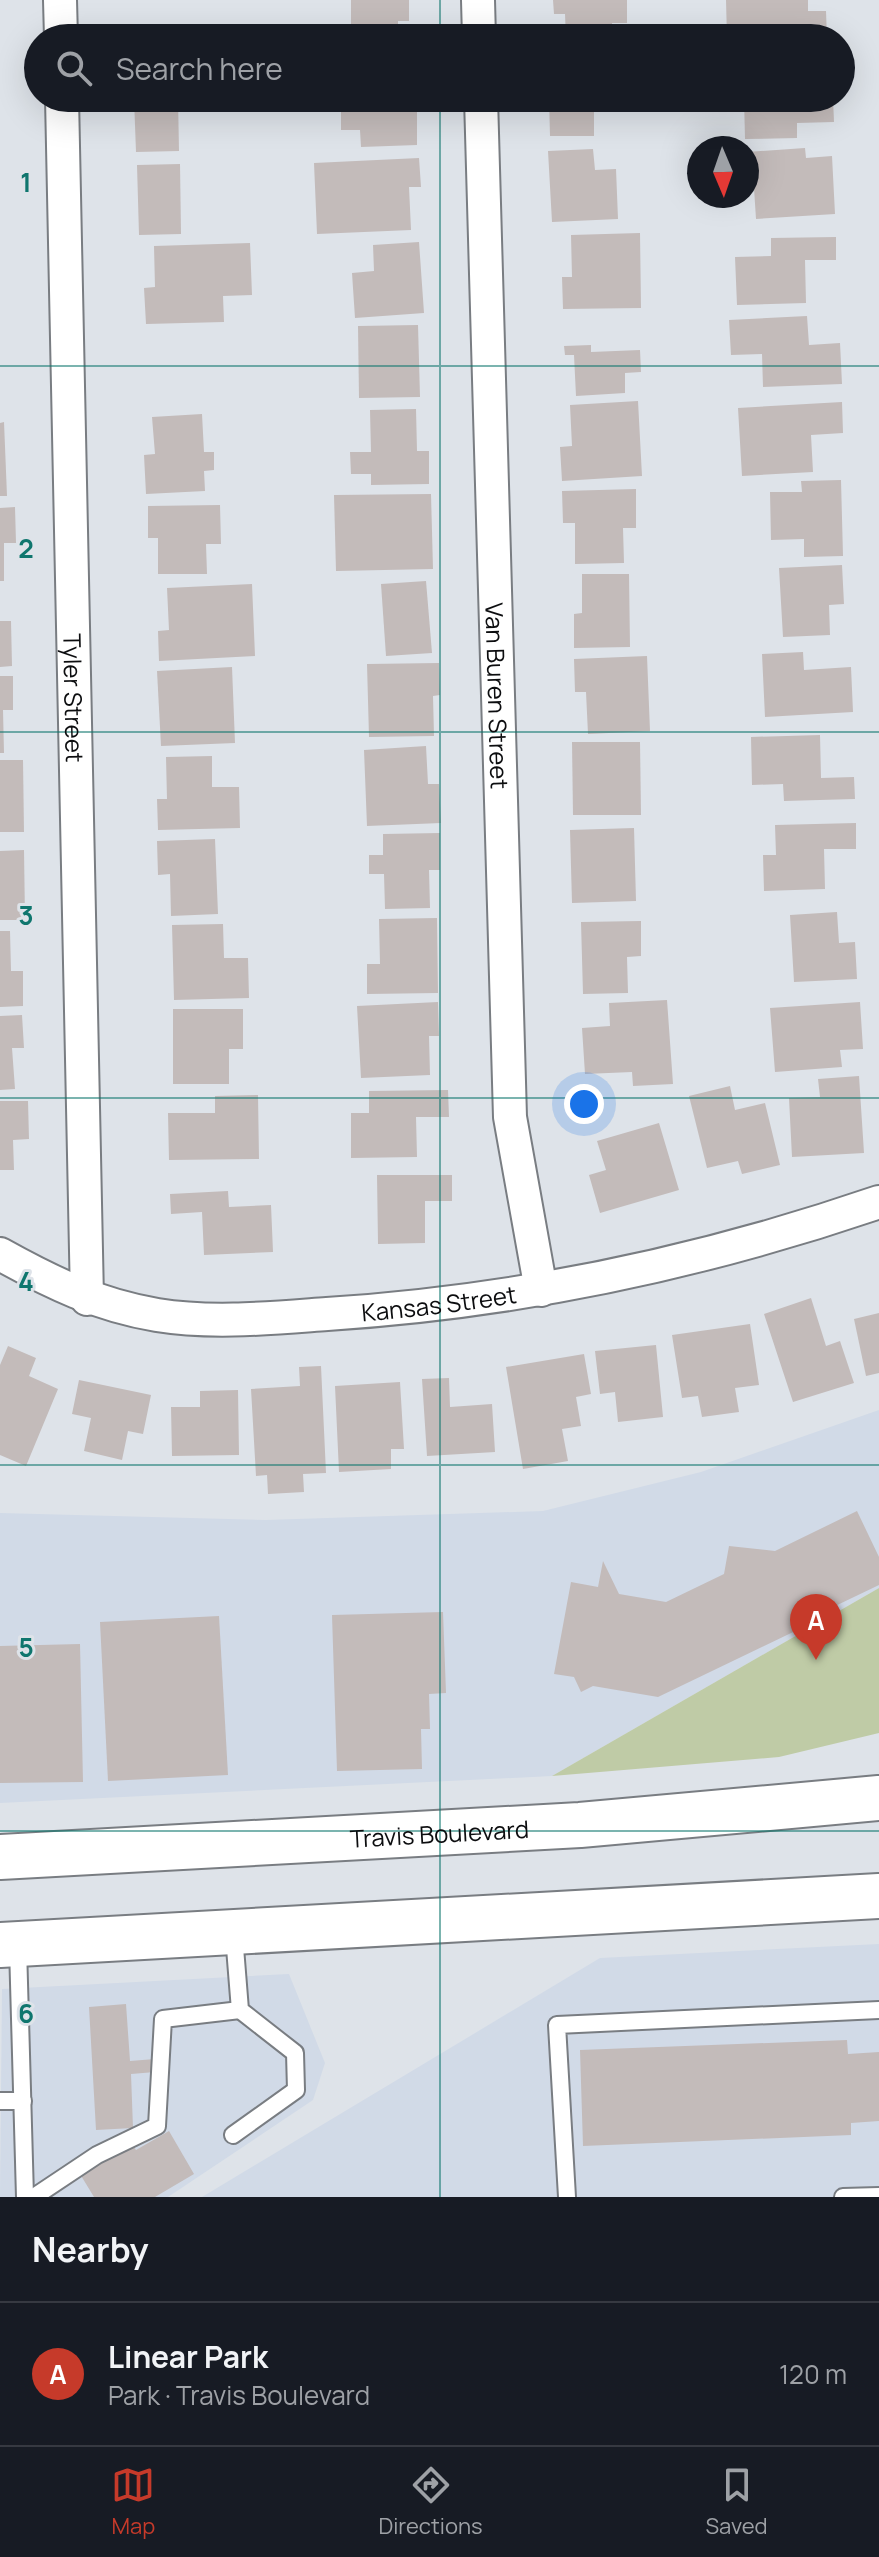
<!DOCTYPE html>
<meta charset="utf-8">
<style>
:root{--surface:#171b24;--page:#20242c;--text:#f1f3f6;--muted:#9ea1a6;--line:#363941;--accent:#c63a2a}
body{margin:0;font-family:Manrope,sans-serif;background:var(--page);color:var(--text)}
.compass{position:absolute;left:687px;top:136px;width:72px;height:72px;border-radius:50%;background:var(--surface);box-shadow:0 8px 32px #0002;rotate:178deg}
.you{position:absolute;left:584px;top:1104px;width:28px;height:28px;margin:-20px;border:6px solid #fff;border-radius:50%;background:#1a73e8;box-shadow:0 0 0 12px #1a73e833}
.badge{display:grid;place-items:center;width:52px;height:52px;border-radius:50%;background:var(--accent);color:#fff;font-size:26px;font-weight:700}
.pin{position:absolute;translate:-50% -66px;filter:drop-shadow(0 2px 4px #0008)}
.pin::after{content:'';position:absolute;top:42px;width:28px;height:24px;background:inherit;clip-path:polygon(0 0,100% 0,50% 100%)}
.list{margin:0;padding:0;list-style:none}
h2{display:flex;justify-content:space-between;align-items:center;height:104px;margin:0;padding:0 32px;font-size:34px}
h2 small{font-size:26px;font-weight:400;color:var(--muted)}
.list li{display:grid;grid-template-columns:52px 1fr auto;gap:24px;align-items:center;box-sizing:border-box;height:144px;padding:0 32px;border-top:2px solid var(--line)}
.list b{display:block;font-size:30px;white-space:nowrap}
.list p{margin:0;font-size:26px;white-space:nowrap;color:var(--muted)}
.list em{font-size:26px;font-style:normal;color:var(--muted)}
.icon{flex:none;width:44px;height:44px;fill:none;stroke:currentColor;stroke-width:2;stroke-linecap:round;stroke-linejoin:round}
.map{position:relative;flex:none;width:879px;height:2197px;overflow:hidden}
.search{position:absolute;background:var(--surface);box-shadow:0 8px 32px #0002;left:24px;right:24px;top:24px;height:88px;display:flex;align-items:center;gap:20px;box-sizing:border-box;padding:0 28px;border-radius:44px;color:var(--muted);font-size:30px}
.sheet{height:248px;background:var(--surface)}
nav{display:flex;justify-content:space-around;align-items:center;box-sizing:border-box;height:112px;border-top:2px solid var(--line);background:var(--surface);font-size:22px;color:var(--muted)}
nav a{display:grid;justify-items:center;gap:4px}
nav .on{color:var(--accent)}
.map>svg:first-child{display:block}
.built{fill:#d1dae7}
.green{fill:#bfcba6}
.building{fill:#c3bbba}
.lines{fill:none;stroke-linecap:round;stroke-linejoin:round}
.lane-casing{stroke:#797d82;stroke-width:20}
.street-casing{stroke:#797d82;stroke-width:36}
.secondary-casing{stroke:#797d82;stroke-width:48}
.lane{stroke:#fff;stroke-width:16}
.street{stroke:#fff;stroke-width:32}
.secondary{stroke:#fff;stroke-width:44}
.grid{fill:none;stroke:#0f766e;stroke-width:2;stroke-opacity:0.55}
.labels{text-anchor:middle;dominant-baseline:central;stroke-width:6;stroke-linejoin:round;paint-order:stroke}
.street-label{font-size:24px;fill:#0c0d0f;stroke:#dee3e9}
.grid-label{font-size:26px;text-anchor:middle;font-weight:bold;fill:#0f766e;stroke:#dee3e9;stroke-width:6;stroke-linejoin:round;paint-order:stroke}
</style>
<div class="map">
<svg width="879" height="2197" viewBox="0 0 879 2197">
<rect width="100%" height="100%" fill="#dee3e9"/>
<g class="built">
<polygon points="879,1410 879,1588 552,1776 0,1803 0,1513 266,1520 543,1511 701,1472"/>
<polygon points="879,1944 879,2197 202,2197 600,1958"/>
<polygon points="289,1974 325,2063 313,2100 168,2197 0,2197 2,1989"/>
</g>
<polygon class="green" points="879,1588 879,1733 779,1757 552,1776"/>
<g class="building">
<polygon points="351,0 409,0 409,21 398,21 398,38 351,38"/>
<polygon points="553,0 627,0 627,23 612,23 613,38 566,38 565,14 554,14"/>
<polygon points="726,0 808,0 808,11 826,11 827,38 727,38"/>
<polygon points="134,98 178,98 179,151 136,152"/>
<polygon points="358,98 406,98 406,111 417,111 417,145 361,147 360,130 341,130 341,105 358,105"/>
<polygon points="549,98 594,98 594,136 550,136"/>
<polygon points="744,98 833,98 834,122 797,123 797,138 745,139"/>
<polygon points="805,148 806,158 832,156 835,214 756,219 754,188 747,188 747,152"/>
<polygon points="593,149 595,170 616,169 618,219 552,222 548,151"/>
<polygon points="419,158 421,187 409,187 411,230 317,234 314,163"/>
<polygon points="180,164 181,234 139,235 137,165"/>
<polygon points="640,233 641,308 563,309 562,277 572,277 571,235"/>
<polygon points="836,237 836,260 805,260 806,303 737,305 735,257 771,256 771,238"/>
<polygon points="419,242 424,313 355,318 352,273 374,271 373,245"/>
<polygon points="250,243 252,295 223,296 224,322 146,324 144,288 155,287 154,246"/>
<polygon points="807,316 809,345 840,343 842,384 763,387 762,354 731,355 729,320"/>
<polygon points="418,325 420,397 359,398 358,326"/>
<polygon points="591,345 591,352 640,350 641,372 625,373 625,393 576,396 574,355 565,355 564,346"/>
<polygon points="638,401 642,476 562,481 560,447 572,446 570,405"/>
<polygon points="842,402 843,433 811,435 813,472 742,476 738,408"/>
<polygon points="416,409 417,451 429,451 429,484 371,485 371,474 351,474 350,452 371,452 370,410"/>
<polygon points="202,414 204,452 214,452 214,470 204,471 205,491 146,494 144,455 155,454 152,417"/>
<polygon points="4,422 7,496 0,496 0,423"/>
<polygon points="841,480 843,556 804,557 804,539 771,540 770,492 802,492 801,481"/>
<polygon points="636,489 636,528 623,528 624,563 575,564 575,523 563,523 562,491"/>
<polygon points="431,494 433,569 336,571 334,495"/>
<polygon points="220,505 221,544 206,544 207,574 158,574 158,538 148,538 148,506"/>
<polygon points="15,507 16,543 4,543 4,581 0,581 0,508"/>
<polygon points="842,565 844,604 829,605 830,635 783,637 779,568"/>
<polygon points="582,574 629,574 630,647 574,648 574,614 582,613"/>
<polygon points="426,581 432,653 386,656 381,584"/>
<polygon points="252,584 255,656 159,661 158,631 169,630 167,588"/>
<polygon points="0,621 11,621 12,666 0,667"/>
<polygon points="803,652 804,670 851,667 853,712 765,717 762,654"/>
<polygon points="647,656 650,731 588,734 586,692 575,692 574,659"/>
<polygon points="439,663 440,695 433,696 434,736 369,737 367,664"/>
<polygon points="232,667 235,743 161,746 157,671"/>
<polygon points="0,676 13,676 13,710 3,710 4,753 0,753"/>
<polygon points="820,735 821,778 854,777 855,799 784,801 783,784 752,785 751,737"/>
<polygon points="572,742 640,742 641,815 573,815"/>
<polygon points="426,746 428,784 439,784 441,823 367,826 364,750"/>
<polygon points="212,756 212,787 239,787 240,828 158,830 157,799 167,799 166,757"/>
<polygon points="0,760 23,760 24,832 0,832"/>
<polygon points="856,823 856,849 824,849 825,889 764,891 763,855 776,855 775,825"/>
<polygon points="634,828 636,901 572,903 570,830"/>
<polygon points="440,833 440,870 429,870 430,908 385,909 384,874 369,874 369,855 383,855 383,834"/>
<polygon points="215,839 218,914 171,916 170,874 158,875 157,841"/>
<polygon points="24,850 25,920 0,920 0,851"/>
<polygon points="837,912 839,943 855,942 857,979 794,982 790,915"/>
<polygon points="437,918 438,993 367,994 367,964 380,964 379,919"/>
<polygon points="641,921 641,956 627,957 628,993 583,994 581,922"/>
<polygon points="223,924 224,958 248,958 249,998 174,1000 172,925"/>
<polygon points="0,931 10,931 11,971 23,971 23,1006 0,1007"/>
<polygon points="667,1000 673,1084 633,1086 632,1072 585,1074 582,1028 610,1026 609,1003"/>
<polygon points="438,1002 439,1036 429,1036 430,1075 361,1078 357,1006"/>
<polygon points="860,1002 863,1049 840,1050 842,1067 775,1072 770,1008"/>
<polygon points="173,1009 243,1009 243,1049 229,1049 229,1084 173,1084"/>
<polygon points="22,1015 24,1048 12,1048 15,1089 0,1090 0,1016"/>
<polygon points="859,1076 864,1153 792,1157 789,1098 820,1097 818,1079"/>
<polygon points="730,1086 735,1110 765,1103 780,1165 742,1174 738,1161 707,1168 689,1096"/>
<polygon points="448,1090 449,1117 416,1117 417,1157 351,1158 351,1113 369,1113 369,1091"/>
<polygon points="258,1095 259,1159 169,1160 168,1113 215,1113 215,1096"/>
<polygon points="0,1101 28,1101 29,1139 13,1140 14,1170 0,1170"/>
<polygon points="659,1123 679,1190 600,1213 589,1175 606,1170 597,1141"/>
<polygon points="377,1175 452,1175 452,1201 425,1201 425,1243 378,1244"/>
<polygon points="228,1191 229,1207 271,1205 273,1252 204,1255 202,1212 171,1214 170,1194"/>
<polygon points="811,1298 826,1346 840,1341 854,1383 793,1402 764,1314"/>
<polygon points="879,1313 879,1373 866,1376 854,1319"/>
<polygon points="750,1324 759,1385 735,1388 739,1412 702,1417 698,1396 682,1398 672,1335"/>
<polygon points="656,1345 663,1417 618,1422 615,1392 600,1394 595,1351"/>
<polygon points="8,1346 36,1358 29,1376 58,1389 26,1466 0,1455 0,1365"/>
<polygon points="584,1354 591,1394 576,1397 581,1426 562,1429 568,1461 523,1469 506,1367"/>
<polygon points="321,1366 326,1473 303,1474 304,1492 268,1494 267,1475 256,1476 251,1389 300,1386 299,1367"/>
<polygon points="449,1378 450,1407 492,1404 495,1452 427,1456 422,1379"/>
<polygon points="79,1380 151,1395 143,1434 128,1431 122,1460 84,1451 91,1418 72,1414"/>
<polygon points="400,1382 404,1449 391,1449 391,1469 339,1472 335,1386"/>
<polygon points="238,1390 239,1455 172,1456 171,1407 200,1407 200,1391"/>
<polygon points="857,1511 879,1557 879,1585 806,1620 814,1622 658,1697 593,1686 581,1692 574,1677 554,1674 571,1582 598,1587 603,1561 619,1594 666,1602 724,1574 729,1546 775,1551"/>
<polygon points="443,1612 446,1693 429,1694 430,1729 421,1729 422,1769 337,1771 332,1615"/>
<polygon points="219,1616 228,1775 108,1781 100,1622"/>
<polygon points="80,1644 83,1782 0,1783 0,1646"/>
<polygon points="126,2004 130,2061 155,2059 155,2072 131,2074 133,2128 96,2130 89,2007"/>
<polygon points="847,2040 848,2054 879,2052 879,2121 851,2123 851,2135 583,2146 580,2050"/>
<polygon points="169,2131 194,2174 155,2197 94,2197 80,2174 132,2144 136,2150"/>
</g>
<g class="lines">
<defs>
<g id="lane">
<polyline points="18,1947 25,2197"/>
<polyline points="0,2101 23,2101"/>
<polyline points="233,2135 296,2090 295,2053 240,2010 234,1935"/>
<polyline points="34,2197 97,2155 157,2126 163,2019 240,2010"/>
<polyline points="567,2197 557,2025 879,2010"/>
<polyline points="843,2197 879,2196"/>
</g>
<g id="street">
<polyline points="60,0 61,38"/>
<polyline points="478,0 479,38"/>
<path id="s1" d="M62,98L87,1299"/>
<path id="s2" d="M481,98L510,1117L541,1290"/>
<path id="s3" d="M0,1254C52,1283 98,1305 157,1315C212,1324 272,1318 327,1314C515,1302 701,1263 879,1202"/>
</g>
<g id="secondary">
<path id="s4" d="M0,1857L580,1825L879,1798"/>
<polyline points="0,1945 879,1896"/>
</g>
</defs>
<use href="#lane" class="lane-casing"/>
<use href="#street" class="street-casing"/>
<use href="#secondary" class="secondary-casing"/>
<use href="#lane" class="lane"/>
<use href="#street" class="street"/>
<use href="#secondary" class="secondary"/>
</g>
<path class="grid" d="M440,0V38M440,98V2197M0,366H879M0,732H879M0,1098H879M0,1465H879M0,1831H879"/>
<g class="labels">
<g class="street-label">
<text stroke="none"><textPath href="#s2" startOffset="598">Van Buren Street</textPath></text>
<text stroke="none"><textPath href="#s1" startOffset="600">Tyler Street</textPath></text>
<text stroke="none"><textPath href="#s3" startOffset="452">Kansas Street</textPath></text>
<text stroke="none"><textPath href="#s4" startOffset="440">Travis Boulevard</textPath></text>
</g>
</g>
<g class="grid-label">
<text x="26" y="192">1</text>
<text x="26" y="558">2</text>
<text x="26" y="925">3</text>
<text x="26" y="1291">4</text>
<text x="26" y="1657">5</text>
<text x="26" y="2023">6</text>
</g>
</svg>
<svg class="compass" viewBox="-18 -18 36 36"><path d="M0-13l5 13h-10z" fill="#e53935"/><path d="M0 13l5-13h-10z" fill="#9ea1a6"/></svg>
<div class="you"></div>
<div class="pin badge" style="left:816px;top:1660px">A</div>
<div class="search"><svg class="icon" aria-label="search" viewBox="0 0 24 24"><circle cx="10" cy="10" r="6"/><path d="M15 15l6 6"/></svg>Search here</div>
</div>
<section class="sheet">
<h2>Nearby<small></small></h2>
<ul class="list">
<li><span class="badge">A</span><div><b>Linear Park</b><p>Park · Travis Boulevard</p></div><em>120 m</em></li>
</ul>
</section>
<nav>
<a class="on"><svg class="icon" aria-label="map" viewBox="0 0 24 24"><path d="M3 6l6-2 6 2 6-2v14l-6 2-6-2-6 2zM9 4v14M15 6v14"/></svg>Map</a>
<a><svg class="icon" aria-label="directions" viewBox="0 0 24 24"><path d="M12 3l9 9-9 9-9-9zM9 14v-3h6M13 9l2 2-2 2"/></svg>Directions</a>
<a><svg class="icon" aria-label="saved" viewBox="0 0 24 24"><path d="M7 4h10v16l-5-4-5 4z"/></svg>Saved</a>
</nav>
